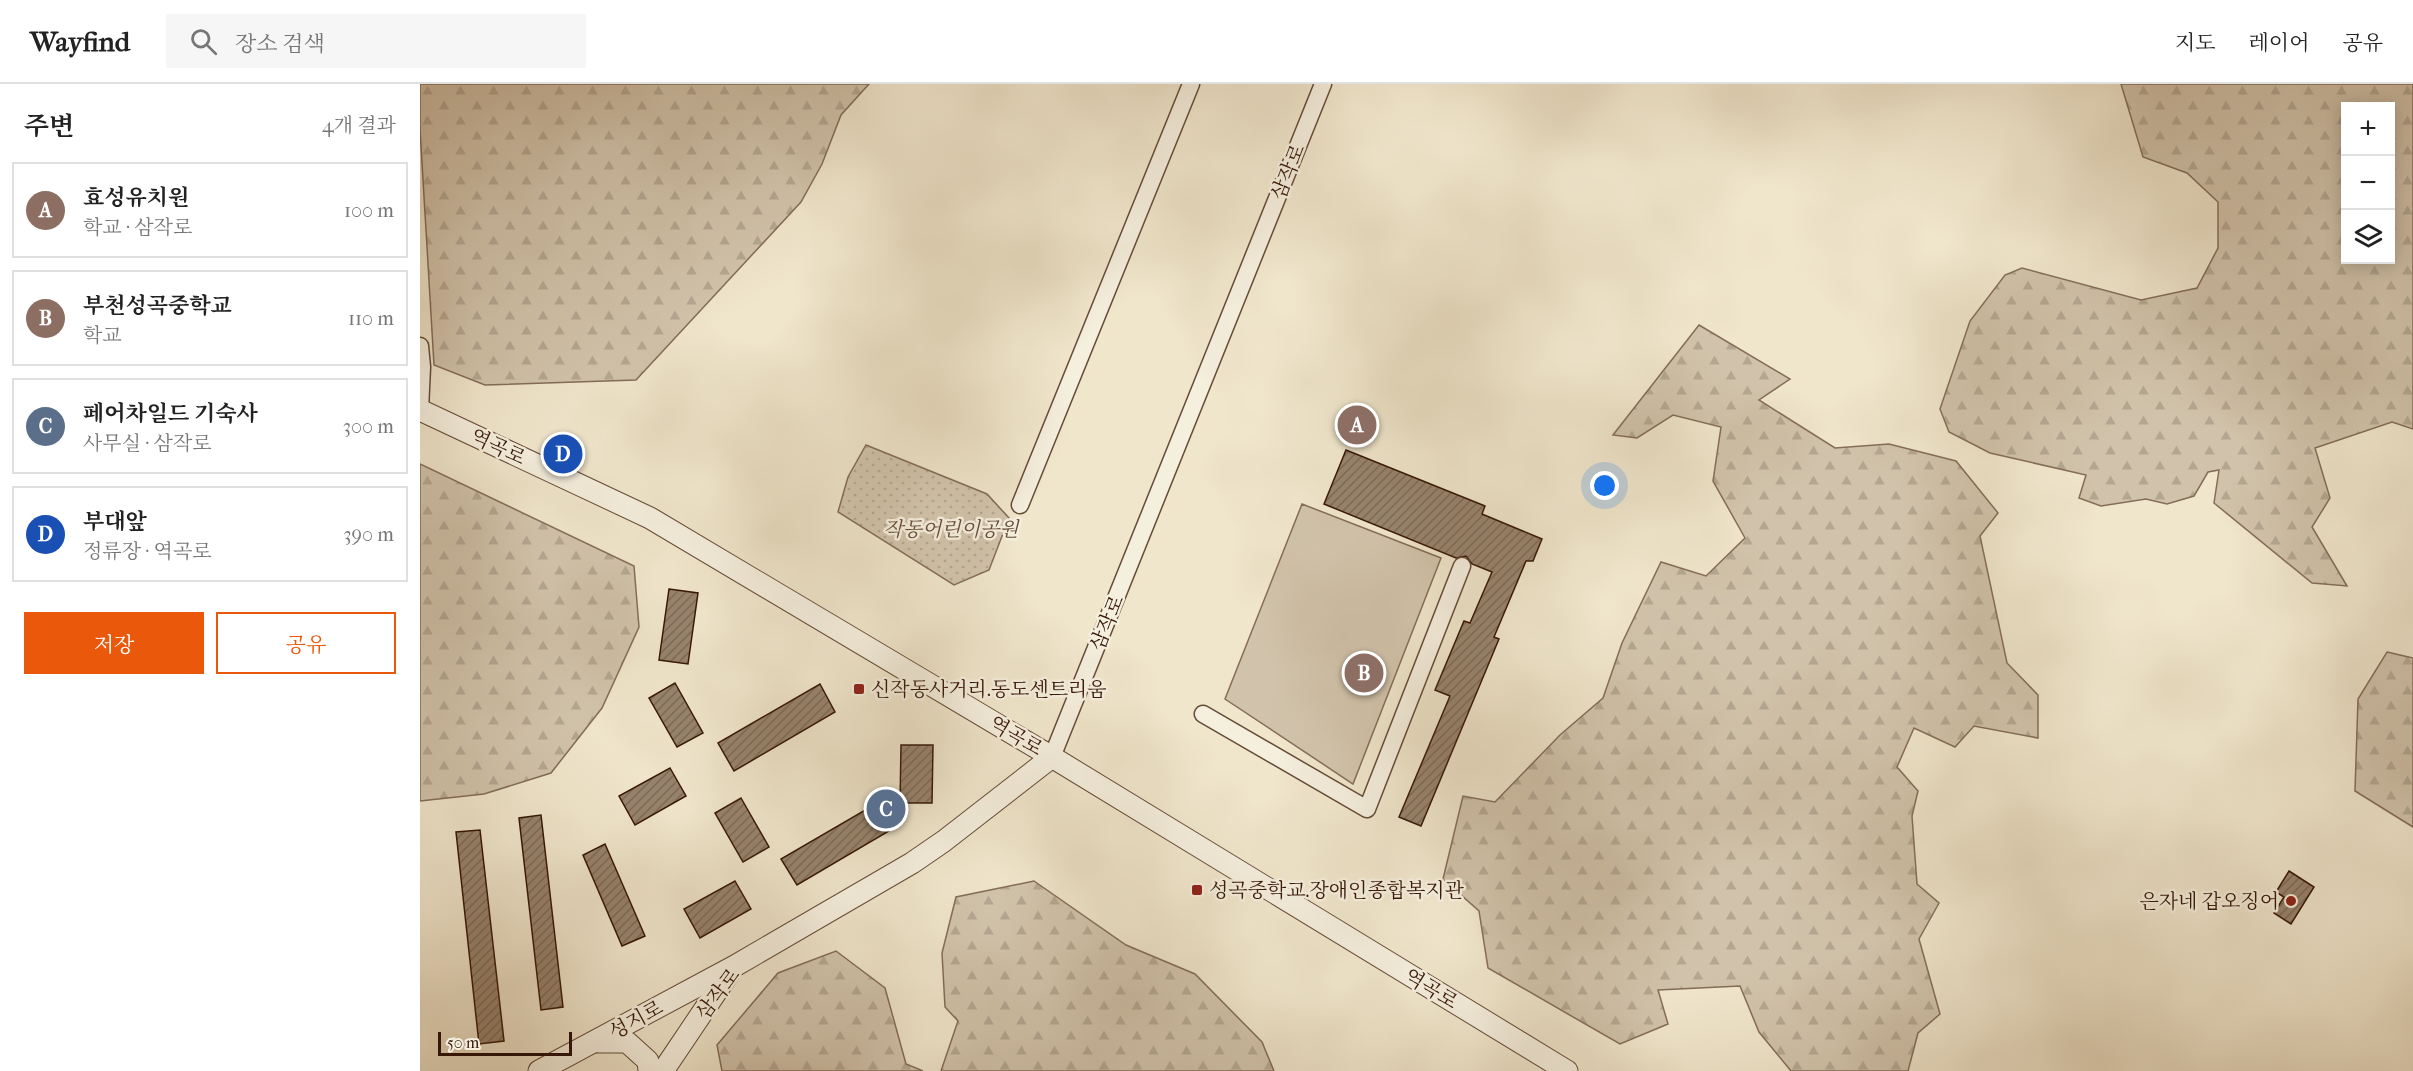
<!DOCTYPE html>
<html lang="ko">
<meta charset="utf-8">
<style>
:root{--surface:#fff;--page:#f6f6f6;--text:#222;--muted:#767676;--line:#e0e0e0;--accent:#ea580c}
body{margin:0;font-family:"IM FELL French Canon","Noto Serif KR",serif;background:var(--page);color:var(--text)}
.controls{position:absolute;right:18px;top:18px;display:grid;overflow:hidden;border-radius:0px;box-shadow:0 3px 15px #0003}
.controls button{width:54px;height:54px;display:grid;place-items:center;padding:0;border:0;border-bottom:2px solid var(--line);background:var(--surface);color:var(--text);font:30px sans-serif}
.scale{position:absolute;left:18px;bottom:15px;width:134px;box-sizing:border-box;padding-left:6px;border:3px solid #371707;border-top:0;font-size:16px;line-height:21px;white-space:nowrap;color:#371707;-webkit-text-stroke:4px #f5efde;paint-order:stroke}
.you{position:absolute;left:1185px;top:402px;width:21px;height:21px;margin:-15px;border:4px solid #fff;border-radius:50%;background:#1a73e8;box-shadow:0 0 0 9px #1a73e833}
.badge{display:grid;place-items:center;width:39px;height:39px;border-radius:50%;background:var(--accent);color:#fff;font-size:20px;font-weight:700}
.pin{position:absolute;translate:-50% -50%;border:3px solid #fff;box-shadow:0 2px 6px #0006}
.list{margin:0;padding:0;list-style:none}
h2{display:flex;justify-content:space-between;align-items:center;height:78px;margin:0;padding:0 24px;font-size:26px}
h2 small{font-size:20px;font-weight:400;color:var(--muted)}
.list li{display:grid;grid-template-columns:39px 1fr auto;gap:18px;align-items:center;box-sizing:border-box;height:96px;margin:0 12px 12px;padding:0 12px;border:2px solid var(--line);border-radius:0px}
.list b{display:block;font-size:22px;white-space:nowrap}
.list p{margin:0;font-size:20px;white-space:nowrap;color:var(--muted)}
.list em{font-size:20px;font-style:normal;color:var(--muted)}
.actions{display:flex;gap:12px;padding:18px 24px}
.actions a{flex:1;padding:14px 0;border:2px solid var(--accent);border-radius:0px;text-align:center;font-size:21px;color:var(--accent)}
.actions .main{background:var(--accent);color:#fff}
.icon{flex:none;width:33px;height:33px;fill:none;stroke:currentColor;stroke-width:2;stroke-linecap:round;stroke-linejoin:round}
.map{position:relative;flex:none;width:1993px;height:987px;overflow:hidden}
header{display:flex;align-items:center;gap:36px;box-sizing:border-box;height:84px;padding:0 30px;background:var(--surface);border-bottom:2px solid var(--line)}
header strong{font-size:28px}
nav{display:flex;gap:33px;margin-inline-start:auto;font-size:21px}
.search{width:420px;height:54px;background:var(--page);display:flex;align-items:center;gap:15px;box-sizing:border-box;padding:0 21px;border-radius:0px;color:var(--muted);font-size:22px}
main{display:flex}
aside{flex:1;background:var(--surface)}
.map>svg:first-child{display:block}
.forest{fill:url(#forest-firs);stroke:#846d59;stroke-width:1.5;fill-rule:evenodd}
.park{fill:url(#park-dots);stroke:#846d59;stroke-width:1.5}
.pitch{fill:#d1c3ab;stroke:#846d59;stroke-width:1.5}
.building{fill:url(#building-hatch);stroke:#371707;stroke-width:1.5}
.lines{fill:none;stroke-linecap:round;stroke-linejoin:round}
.minor-casing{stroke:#654b38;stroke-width:19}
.tertiary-casing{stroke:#654b38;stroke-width:23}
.minor{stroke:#f5efde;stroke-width:16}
.tertiary{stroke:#f5efde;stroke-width:21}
.poi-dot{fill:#8f2418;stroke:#f5efde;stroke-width:2}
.labels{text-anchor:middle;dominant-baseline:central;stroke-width:5;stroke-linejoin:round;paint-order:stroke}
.street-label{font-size:20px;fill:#371707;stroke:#f5efde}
.park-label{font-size:20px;font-style:italic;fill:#654b38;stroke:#f5efde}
.poi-label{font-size:20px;fill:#371707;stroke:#f5efde;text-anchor:start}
</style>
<header>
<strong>Wayfind</strong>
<div class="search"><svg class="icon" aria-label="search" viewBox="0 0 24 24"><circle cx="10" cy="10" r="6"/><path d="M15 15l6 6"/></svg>장소 검색</div>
<nav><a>지도</a><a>레이어</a><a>공유</a></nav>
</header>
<main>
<aside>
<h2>주변<small>4개 결과</small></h2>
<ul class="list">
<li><span class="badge" style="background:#8d6e63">A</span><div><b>효성유치원</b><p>학교 · 삼작로</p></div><em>100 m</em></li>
<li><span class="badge" style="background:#8d6e63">B</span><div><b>부천성곡중학교</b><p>학교</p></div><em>110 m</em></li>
<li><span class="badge" style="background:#5c6f8a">C</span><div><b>페어차일드 기숙사</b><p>사무실 · 삼작로</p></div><em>300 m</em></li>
<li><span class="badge" style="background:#1a4fb4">D</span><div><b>부대앞</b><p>정류장 · 역곡로</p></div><em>390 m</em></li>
</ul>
<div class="actions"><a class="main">저장</a><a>공유</a></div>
</aside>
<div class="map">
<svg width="1993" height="987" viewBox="0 0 1993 987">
<defs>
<pattern id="forest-firs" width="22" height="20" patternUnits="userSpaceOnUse" patternTransform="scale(1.5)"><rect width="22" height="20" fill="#d1c3ab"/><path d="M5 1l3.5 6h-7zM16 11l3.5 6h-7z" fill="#b4a792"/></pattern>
<pattern id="park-dots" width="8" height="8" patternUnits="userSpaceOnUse" patternTransform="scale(1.5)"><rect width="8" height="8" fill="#d1c3ab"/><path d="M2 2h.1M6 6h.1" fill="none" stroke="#b4a792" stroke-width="1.8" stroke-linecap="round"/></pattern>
<pattern id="building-hatch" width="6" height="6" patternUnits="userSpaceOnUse" patternTransform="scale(1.5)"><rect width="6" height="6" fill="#97836d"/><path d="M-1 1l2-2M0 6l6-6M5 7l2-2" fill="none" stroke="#7c6a58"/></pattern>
</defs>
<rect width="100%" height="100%" fill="#f0e6cc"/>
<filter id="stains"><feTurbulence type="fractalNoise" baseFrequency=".00333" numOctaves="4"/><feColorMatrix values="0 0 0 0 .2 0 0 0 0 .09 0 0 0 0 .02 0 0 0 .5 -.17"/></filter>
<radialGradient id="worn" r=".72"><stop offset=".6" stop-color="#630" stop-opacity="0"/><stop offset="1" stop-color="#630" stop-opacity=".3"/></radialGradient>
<g class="forest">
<polygon points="0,0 449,0 421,31 402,80 381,118 216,296 65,301 14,281 0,45"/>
<path d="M1701,0H1993V345L1972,338L1895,364L1910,414L1892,443L1927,502L1892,499L1794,419L1799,386L1788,388L1774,412L1747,420L1726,415L1681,422L1659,414L1666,391L1570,369L1529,348L1520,325L1550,237L1585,191L1602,184L1721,216L1777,204L1798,164V118L1767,89L1723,73ZM1926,22H1970V176H1926Z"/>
<polygon points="1279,241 1370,295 1339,316 1415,364 1469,360 1536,377 1578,429 1560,452 1587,579 1618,611 1618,654 1554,642 1535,663 1494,644 1477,683 1498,707 1492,732 1497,800 1519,819 1499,855 1520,930 1498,949 1488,987 1371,987 1339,948 1320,902 1238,906 1248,940 1200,960 1068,884 1059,827 1023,795 1043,712 1075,718 1140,651 1183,614 1202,559 1241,478 1286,492 1325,454 1293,397 1301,343 1253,331 1217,354 1193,351"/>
<polygon points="0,380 214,482 219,543 182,624 131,689 64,710 0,717"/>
<polygon points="1967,568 1993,574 1993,743 1935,707 1938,615"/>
<polygon points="614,797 706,861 775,890 842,958 854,987 521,987 538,937 525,923 522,869 536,813"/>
<polygon points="416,867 465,904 486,980 503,987 302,987 297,961 358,889"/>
</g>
<polygon class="park" points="446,361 567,410 589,434 569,486 534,501 418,428 428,393"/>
<polygon class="pitch" points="882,420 1021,474 933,700 805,615"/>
<g class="building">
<polygon points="926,366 1065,422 1062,430 1122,455 1113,477 1106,477 1074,553 1079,555 1001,742 979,733 1030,612 1015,606 1044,537 1050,539 1072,488 1052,480 1046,472 1036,474 904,420"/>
<polygon points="249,505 278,509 268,580 239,576"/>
<polygon points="255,599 283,649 257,663 229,614"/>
<polygon points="400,600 415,628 314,687 298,659"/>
<polygon points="481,661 513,661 512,719 480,719"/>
<polygon points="250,684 266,712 215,741 199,712"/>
<polygon points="321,714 349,763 323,778 295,729"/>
<polygon points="459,718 474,744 377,801 361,775"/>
<polygon points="121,731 143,923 121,926 99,734"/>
<polygon points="60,746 84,957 59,960 36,748"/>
<polygon points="185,760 225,852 202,862 163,771"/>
<polygon points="1869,787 1894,803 1871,840 1854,829 1864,813 1856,808"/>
<polygon points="315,797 331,825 280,854 264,825"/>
</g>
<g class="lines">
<defs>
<g id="minor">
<polyline points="0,262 2,283 0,326"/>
<polyline points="600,421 771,0"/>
<polyline points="783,630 947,725 1042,482"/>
<polyline points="632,673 903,0"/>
</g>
<g id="tertiary">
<polyline points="0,326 230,434 632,673 1147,987"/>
<polyline points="179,958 207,958 228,977 229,987"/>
<polyline points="119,987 313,883 492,779 524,757 632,673"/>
<polyline points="243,987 311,886"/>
</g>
</defs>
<use href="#minor" class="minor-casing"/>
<use href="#tertiary" class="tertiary-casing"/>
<use href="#minor" class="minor"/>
<use href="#tertiary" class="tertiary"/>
</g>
<g class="poi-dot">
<rect x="433" y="599" width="12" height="12" rx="3"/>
<rect x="771" y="800" width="12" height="12" rx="3"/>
<circle cx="1871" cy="817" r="6"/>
</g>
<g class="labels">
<g class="street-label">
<text transform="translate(868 88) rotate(-68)">삼작로</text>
<text transform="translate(78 363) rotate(25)">역곡로</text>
<text transform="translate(687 539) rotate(-68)">삼작로</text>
<text transform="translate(596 652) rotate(30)">역곡로</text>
<text transform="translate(1011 905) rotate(31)">역곡로</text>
<text transform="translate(298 910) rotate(-53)">삼작로</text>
<text transform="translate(216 936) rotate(-29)">성지로</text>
</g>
<g class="park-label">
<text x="531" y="445">작동어린이공원</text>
</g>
<g class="poi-label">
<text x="451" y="605">신작동사거리.동도센트리움</text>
<text x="789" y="806">성곡중학교.장애인종합복지관</text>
<text x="1859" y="817" text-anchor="end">은자네 갑오징어</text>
</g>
</g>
<rect width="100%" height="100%" filter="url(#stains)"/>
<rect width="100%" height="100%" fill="url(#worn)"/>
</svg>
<div class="controls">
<button>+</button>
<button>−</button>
<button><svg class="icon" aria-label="layers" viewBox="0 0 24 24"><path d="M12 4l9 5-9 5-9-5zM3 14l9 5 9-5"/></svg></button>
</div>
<div class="scale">50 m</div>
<div class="you"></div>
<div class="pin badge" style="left:937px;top:341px;background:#8d6e63">A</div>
<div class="pin badge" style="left:944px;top:589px;background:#8d6e63">B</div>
<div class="pin badge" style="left:466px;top:725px;background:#5c6f8a">C</div>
<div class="pin badge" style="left:143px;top:370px;background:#1a4fb4">D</div>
</div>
</main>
